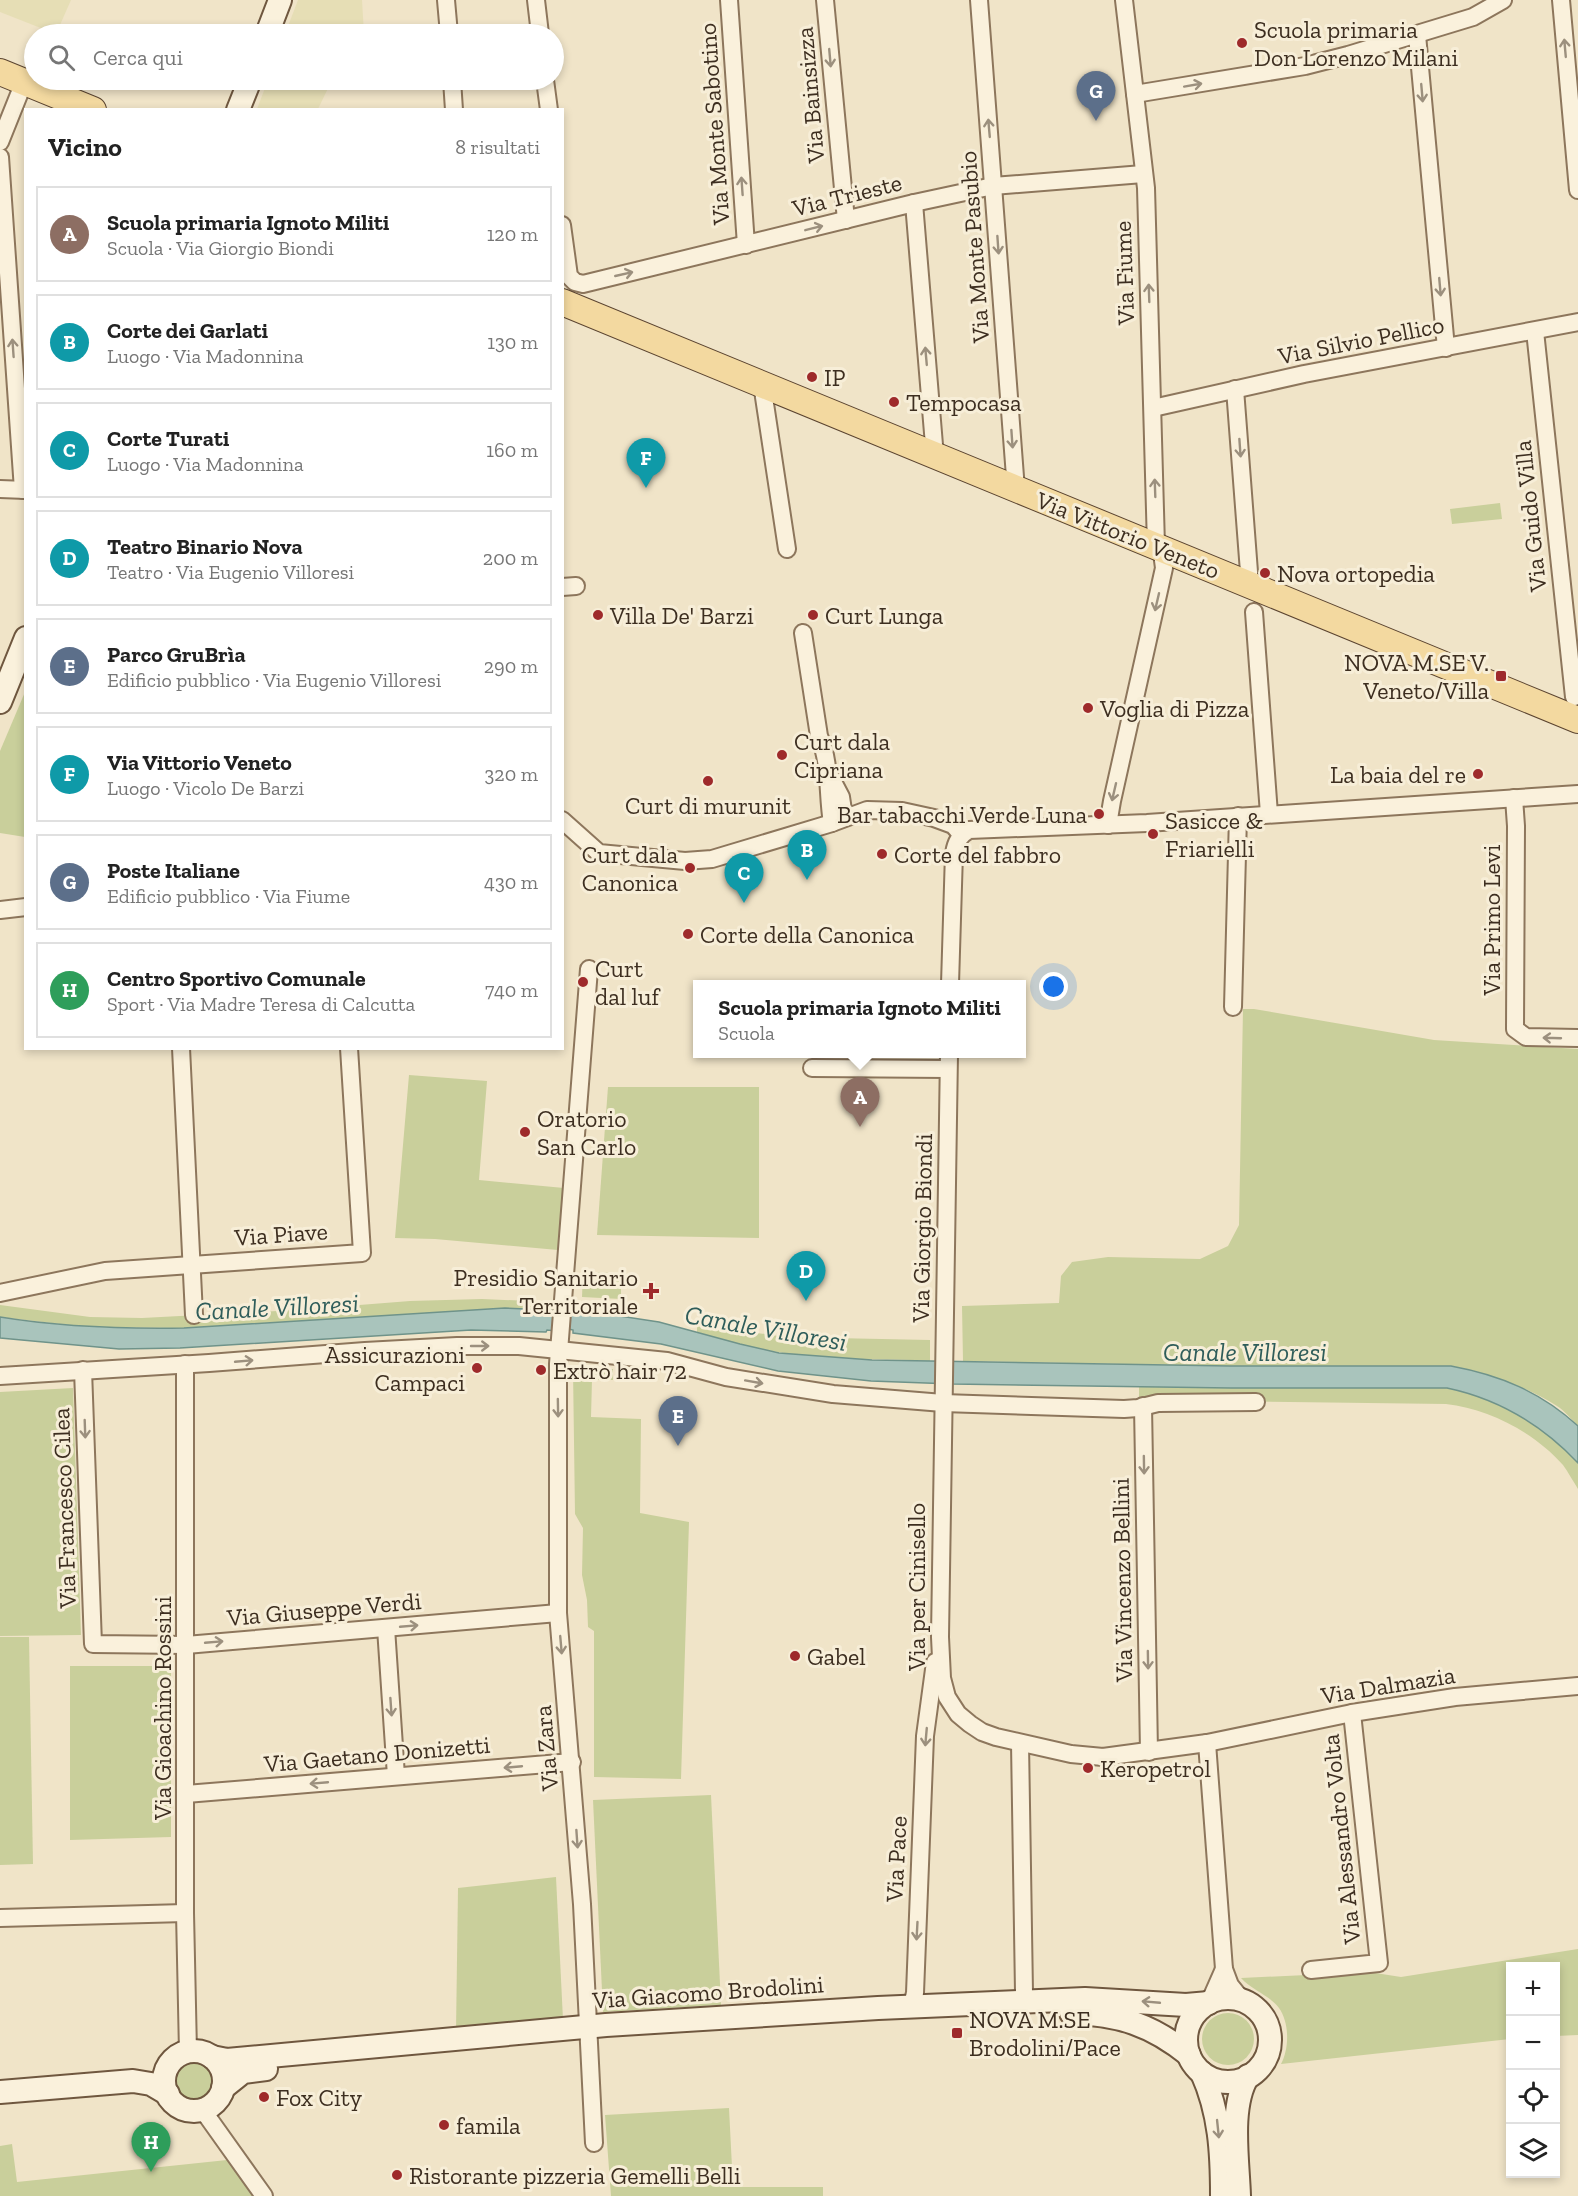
<!DOCTYPE html>
<html lang="it">
<meta charset="utf-8">
<style>
:root{--surface:#fff;--page:#f2f2f2;--text:#222;--muted:#767676;--line:#e0e0e0;--accent:#2563eb}
body{margin:0;font-family:"Zilla Slab",serif;background:var(--page);color:var(--text)}
.controls{position:absolute;right:18px;bottom:18px;display:grid;overflow:hidden;border-radius:0px;box-shadow:0 3px 9px #0003}
.controls button{width:54px;height:54px;display:grid;place-items:center;padding:0;border:0;border-bottom:2px solid var(--line);background:var(--surface);color:var(--text);font:30px sans-serif}
.you{position:absolute;left:1054px;top:987px;width:21px;height:21px;margin:-15px;border:4px solid #fff;border-radius:50%;background:#1a73e8;box-shadow:0 0 0 9px #1a73e833}
.badge{display:grid;place-items:center;width:39px;height:39px;border-radius:50%;background:var(--accent);color:#fff;font-size:20px;font-weight:700}
.pin{position:absolute;translate:-50% -50px;filter:drop-shadow(0 2px 3px #0008)}
.pin::after{content:'';position:absolute;top:32px;width:21px;height:18px;background:inherit;clip-path:polygon(0 0,100% 0,50% 100%)}
.popup{position:absolute;left:693px;top:980px;width:333px;height:78px;box-sizing:border-box;display:grid;place-content:center;border-radius:0px;background:var(--surface);filter:drop-shadow(0 2px 4px #0005);font-size:20px;white-space:nowrap;color:var(--muted)}
.popup b{font-size:22px;color:var(--text)}
.popup::after{content:'';position:absolute;left:50%;top:100%;margin-left:-12px;border:12px solid transparent;border-top-color:var(--surface)}
.list{margin:0;padding:0;list-style:none}
h2{display:flex;justify-content:space-between;align-items:center;height:78px;margin:0;padding:0 24px;font-size:26px}
h2 small{font-size:20px;font-weight:400;color:var(--muted)}
.list li{display:grid;grid-template-columns:39px 1fr auto;gap:18px;align-items:center;box-sizing:border-box;height:96px;margin:0 12px 12px;padding:0 12px;border:2px solid var(--line);border-radius:0px}
.list b{display:block;font-size:22px;white-space:nowrap}
.list p{margin:0;font-size:20px;white-space:nowrap;color:var(--muted)}
.list em{font-size:20px;font-style:normal;color:var(--muted)}
.icon{flex:none;width:33px;height:33px;fill:none;stroke:currentColor;stroke-width:2;stroke-linecap:round;stroke-linejoin:round}
.map{position:relative;flex:none;width:1578px;height:2196px;overflow:hidden}
.search{position:absolute;background:var(--surface);box-shadow:0 3px 9px #0003;left:24px;top:24px;width:540px;height:66px;display:flex;align-items:center;gap:15px;box-sizing:border-box;padding:0 21px;border-radius:33px;color:var(--muted);font-size:22px}
.panel{position:absolute;background:var(--surface);box-shadow:0 3px 9px #0003;left:24px;top:108px;width:540px;height:942px;border-radius:0px}
.map>svg:first-child{display:block}
.farmland{fill:#e6deb5}
.green{fill:#c9cf9b}
.water{fill:#a9c4bc;stroke:#6f938a;stroke-width:1.5}
.lines{fill:none;stroke-linecap:round;stroke-linejoin:round}
.minor-casing{stroke:#8d765c;stroke-width:20}
.secondary-casing{stroke:#6f573f;stroke-width:26}
.primary-casing{stroke:#5b4430;stroke-width:28}
.minor{stroke:#faf1dc;stroke-width:16}
.secondary{stroke:#faf1dc;stroke-width:22}
.primary{stroke:#f3d9a0;stroke-width:26}
.oneway{stroke:#9c907e}
.poi-dot{fill:#9e2a2b;stroke:#f7eed8;stroke-width:2}
.labels{text-anchor:middle;dominant-baseline:central;stroke-width:6;stroke-linejoin:round;paint-order:stroke}
.poi-label{font-size:24px;fill:#3d2e20;stroke:#f7eed8;text-anchor:start}
.street-label{font-size:24px;fill:#3d2e20;stroke:#f7eed8}
.water-label{font-size:26px;font-style:italic;fill:#2f5d5a;stroke:#f7eed8}
</style>
<div class="map">
<svg width="1578" height="2196" viewBox="0 0 1578 2196">
<rect width="100%" height="100%" fill="#f0e4c8"/>
<g class="farmland">
<polygon points="0,0 71,0 56,34 0,12"/>
<polygon points="298,0 362,0 364,34 285,34"/>
<polygon points="268,80 332,80 318,109 257,109"/>
</g>
<g class="green">
<polygon points="1500,503 1502,519 1452,524 1450,509"/>
<polygon points="25,692 25,837 0,833 0,751"/>
<path d="M1243,1009H1254L1434,1040L1578,1049V1426C1571,1419 1565,1411 1557,1406C1527,1387 1486,1372 1451,1366H1230L963,1361L962,1306L1059,1303L1061,1276L1072,1262L1108,1257L1200,1259L1228,1246L1239,1225Z"/>
<polygon points="409,1075 487,1081 479,1180 564,1188 558,1250 435,1239 395,1238"/>
<polygon points="608,1087 759,1087 759,1238 597,1235"/>
<polygon points="583,1272 621,1273 621,1299 582,1297"/>
<polygon points="482,1299 553,1302 553,1306 184,1328 86,1327 0,1317 0,1305 90,1317 142,1318 296,1310 410,1301"/>
<path d="M697,1324L785,1337L930,1340V1361C879,1358 828,1361 778,1352C750,1348 724,1340 697,1332Z"/>
<polygon points="573,1369 613,1369 613,1380 592,1380 591,1417 641,1419 640,1513 689,1522 681,1779 594,1777 594,1631 588,1627 587,1600 582,1575 583,1528 575,1514"/>
<path d="M1139,1386L1231,1388H1447C1499,1399 1542,1425 1578,1463V1489C1573,1481 1568,1472 1563,1465C1534,1432 1489,1409 1446,1404L1139,1400Z"/>
<polygon points="73,1388 81,1635 0,1636 0,1392"/>
<polygon points="0,1637 29,1637 33,1864 0,1865"/>
<polygon points="70,1666 171,1666 171,1837 70,1840"/>
<polygon points="711,1795 721,2005 603,2012 593,1800"/>
<polygon points="556,1877 563,2020 456,2031 458,1888"/>
<path d="M1578,1949V2035L1556,2036V1966H1510V2039L1281,2064C1289,2049 1290,2024 1279,2008C1269,1995 1252,1990 1241,1978L1369,1972L1401,1977Z"/>
<circle cx="1228" cy="2039" r="26"/>
<circle cx="194" cy="2081" r="20"/>
<polygon points="729,2108 733,2187 823,2187 823,2196 611,2196 605,2115"/>
<polygon points="12,2144 17,2182 227,2160 255,2196 0,2196 0,2146"/>
</g>
<path class="water" d="M505,1308L574,1311V1309L659,1322L740,1344L779,1353L872,1360L1230,1366H1451C1500,1375 1541,1392 1578,1426V1463C1542,1425 1499,1399 1447,1388H1231L953,1384L871,1381L778,1371L661,1344L573,1333V1330L569,1329L565,1332L547,1330L546,1332L471,1330L180,1348L119,1349L0,1338V1317C61,1327 122,1329 184,1328Z"/>
<g class="lines">
<defs>
<g id="minor">
<polyline points="446,0 449,34"/>
<polyline points="536,0 540,34"/>
<polyline points="729,0 746,245"/>
<polyline points="825,0 846,220"/>
<polyline points="979,0 1016,490"/>
<polyline points="1561,0 1578,190"/>
<polyline points="1417,35 1446,348"/>
<polyline points="452,80 454,110"/>
<polyline points="545,80 549,110"/>
<polyline points="1135,94 1305,66 1348,55 1473,17 1503,0"/>
<polyline points="0,142 24,82"/>
<polyline points="0,157 23,490"/>
<polyline points="914,203 935,457"/>
<polyline points="562,225 569,276 575,282 583,284 914,203 993,186 1143,174"/>
<polyline points="1535,331 1574,697"/>
<polyline points="762,384 787,549"/>
<polyline points="1235,389 1250,585"/>
<polyline points="1153,408 1304,374 1578,322"/>
<polyline points="0,489 26,490"/>
<polyline points="562,587 576,586"/>
<polyline points="1254,612 1269,814"/>
<path d="M803,633L819,736C831,764 827,793 832,823"/>
<polyline points="830,776 841,797 844,817"/>
<polyline points="1514,798 1516,826 1515,1029 1526,1037 1578,1038"/>
<polyline points="562,820 599,853 685,861 712,859 832,823 867,810 902,811 934,818 953,825 961,834"/>
<polyline points="1108,825 1112,801 1164,568 1162,553 1156,546 1146,188 1124,0"/>
<polyline points="0,910 26,907"/>
<polyline points="589,969 558,1364 558,1613 582,1904 594,2143"/>
<path d="M950,984L954,853C956,842 959,836 969,830L1147,823L1578,794"/>
<polyline points="1233,1007 1238,816"/>
<polyline points="181,1048 194,1315"/>
<polyline points="949,1054 940,1637 942,1678 947,1697 958,1714 970,1724 982,1732 996,1737 1071,1754 1103,1757 1207,1743 1352,1713 1455,1697 1578,1686"/>
<polyline points="812,1068 948,1069"/>
<polyline points="0,1293 105,1271 362,1253 349,1048"/>
<polyline points="185,1364 185,1913 188,2052"/>
<polyline points="83,1370 93,1644 186,1645 558,1613"/>
<polyline points="0,1376 209,1363 365,1351 457,1346 519,1346 667,1361 726,1377 833,1394 943,1403 1124,1409 1138,1408 1158,1403 1256,1402"/>
<polyline points="1143,1406 1149,1752"/>
<polyline points="386,1628 396,1776"/>
<polyline points="1020,1743 1024,1992"/>
<polyline points="1207,1743 1224,1969 1230,1985 1243,2001"/>
<polyline points="186,1794 572,1762"/>
<polyline points="0,1918 185,1913"/>
<polyline points="1311,1970 1379,1963 1352,1713"/>
<polyline points="1209,2003 1224,1969"/>
<polyline points="904,2007 913,2001 915,1993 925,1736 935,1662"/>
<polyline points="202,2109 264,2196"/>
</g>
<g id="secondary">
<polyline points="267,34 280,0"/>
<polyline points="238,110 250,80"/>
<polyline points="0,702 26,638"/>
<circle cx="1228" cy="2040" r="42"/>
<path d="M1071,2013C1119,2014 1152,2025 1189,2055"/>
<circle cx="194" cy="2081" r="30"/>
<polyline points="212,2057 227,2060 606,2025 878,2008 1085,1999 1186,2005 1209,2003"/>
<path d="M1202,2073C1220,2113 1222,2153 1222,2196"/>
<polyline points="223,2088 243,2072 266,2069"/>
<polyline points="0,2092 133,2081 151,2084 168,2094"/>
<path d="M1239,2196C1238,2161 1229,2106 1248,2076"/>
</g>
<g id="primary">
<polyline points="0,72 93,110"/>
<polyline points="562,302 1578,720"/>
</g>
</defs>
<use href="#minor" class="minor-casing"/>
<use href="#secondary" class="secondary-casing"/>
<use href="#primary" class="primary-casing"/>
<use href="#minor" class="minor"/>
<use href="#secondary" class="secondary"/>
<use href="#primary" class="primary"/>
</g>
<defs><path id="oneway-shaft" d="M-6 0H5M1.5-3L5.5 0L1.5 3" fill="none" stroke-width="1.6" stroke-linecap="round" stroke-linejoin="round" transform="scale(1.5)"/></defs>
<g class="oneway">
<use href="#oneway-shaft" transform="translate(1565 48) rotate(-95)"/>
<use href="#oneway-shaft" transform="translate(830 58) rotate(85)"/>
<use href="#oneway-shaft" transform="translate(1193 85) rotate(-10)"/>
<use href="#oneway-shaft" transform="translate(1422 93) rotate(85)"/>
<use href="#oneway-shaft" transform="translate(989 128) rotate(-95)"/>
<use href="#oneway-shaft" transform="translate(742 186) rotate(-94)"/>
<use href="#oneway-shaft" transform="translate(814 228) rotate(-14)"/>
<use href="#oneway-shaft" transform="translate(998 245) rotate(86)"/>
<use href="#oneway-shaft" transform="translate(624 274) rotate(-13)"/>
<use href="#oneway-shaft" transform="translate(1440 287) rotate(85)"/>
<use href="#oneway-shaft" transform="translate(1149 293) rotate(-92)"/>
<use href="#oneway-shaft" transform="translate(13 348) rotate(-94)"/>
<use href="#oneway-shaft" transform="translate(926 356) rotate(-95)"/>
<use href="#oneway-shaft" transform="translate(1012 439) rotate(86)"/>
<use href="#oneway-shaft" transform="translate(1240 448) rotate(86)"/>
<use href="#oneway-shaft" transform="translate(1155 488) rotate(-92)"/>
<use href="#oneway-shaft" transform="translate(1157 602) rotate(103)"/>
<use href="#oneway-shaft" transform="translate(1114 792) rotate(103)"/>
<use href="#oneway-shaft" transform="translate(1552 1038) rotate(-178)"/>
<use href="#oneway-shaft" transform="translate(480 1346)"/>
<use href="#oneway-shaft" transform="translate(244 1361) rotate(-5)"/>
<use href="#oneway-shaft" transform="translate(754 1382) rotate(10)"/>
<use href="#oneway-shaft" transform="translate(558 1408) rotate(89)"/>
<use href="#oneway-shaft" transform="translate(85 1429) rotate(88)"/>
<use href="#oneway-shaft" transform="translate(1144 1465) rotate(89)"/>
<use href="#oneway-shaft" transform="translate(409 1626) rotate(-5)"/>
<use href="#oneway-shaft" transform="translate(214 1642) rotate(-5)"/>
<use href="#oneway-shaft" transform="translate(561 1645) rotate(85)"/>
<use href="#oneway-shaft" transform="translate(1148 1660) rotate(89)"/>
<use href="#oneway-shaft" transform="translate(391 1707) rotate(86)"/>
<use href="#oneway-shaft" transform="translate(926 1737) rotate(95)"/>
<use href="#oneway-shaft" transform="translate(513 1767) rotate(175)"/>
<use href="#oneway-shaft" transform="translate(319 1783) rotate(175)"/>
<use href="#oneway-shaft" transform="translate(577 1839) rotate(86)"/>
<use href="#oneway-shaft" transform="translate(917 1931) rotate(93)"/>
<use href="#oneway-shaft" transform="translate(1151 2002) rotate(-175)"/>
<use href="#oneway-shaft" transform="translate(1218 2129) rotate(84)"/>
</g>
<g class="poi-dot">
<circle cx="1242" cy="43" r="6"/>
<circle cx="812" cy="377" r="6"/>
<circle cx="894" cy="402" r="6"/>
<circle cx="1265" cy="573" r="6"/>
<circle cx="598" cy="615" r="6"/>
<circle cx="813" cy="615" r="6"/>
<rect x="1495" y="670" width="12" height="12" rx="3"/>
<circle cx="1088" cy="708" r="6"/>
<circle cx="782" cy="755" r="6"/>
<circle cx="1478" cy="774" r="6"/>
<circle cx="708" cy="781" r="6"/>
<circle cx="1099" cy="814" r="6"/>
<circle cx="1153" cy="834" r="6"/>
<circle cx="882" cy="854" r="6"/>
<circle cx="690" cy="868" r="6"/>
<circle cx="688" cy="934" r="6"/>
<circle cx="583" cy="982" r="6"/>
<circle cx="525" cy="1132" r="6"/>
<path d="M648 1282h6v6h6v6h-6v6h-6v-6h-6v-6h6z"/>
<circle cx="477" cy="1368" r="6"/>
<circle cx="541" cy="1370" r="6"/>
<circle cx="795" cy="1656" r="6"/>
<circle cx="1088" cy="1768" r="6"/>
<rect x="951" y="2027" width="12" height="12" rx="3"/>
<circle cx="264" cy="2097" r="6"/>
<circle cx="444" cy="2125" r="6"/>
<circle cx="397" cy="2175" r="6"/>
</g>
<g class="labels">
<g class="poi-label">
<text x="1254" y="29">Scuola primaria<tspan x="1254" dy="28">Don Lorenzo Milani</tspan></text>
<text x="824" y="377">IP</text>
<text x="906" y="402">Tempocasa</text>
<text x="1277" y="573">Nova ortopedia</text>
<text x="610" y="615">Villa De' Barzi</text>
<text x="825" y="615">Curt Lunga</text>
<text x="1489" y="662" text-anchor="end">NOVA M.SE V.<tspan x="1489" dy="28">Veneto/Villa</tspan></text>
<text x="1100" y="708">Voglia di Pizza</text>
<text x="794" y="741">Curt dala<tspan x="794" dy="28">Cipriana</tspan></text>
<text x="1466" y="774" text-anchor="end">La baia del re</text>
<text x="708" y="805" text-anchor="middle">Curt di murunit</text>
<text x="1087" y="814" text-anchor="end">Bar tabacchi Verde Luna</text>
<text x="1165" y="820">Sasicce &amp;<tspan x="1165" dy="28">Friarielli</tspan></text>
<text x="678" y="854" text-anchor="end">Curt dala<tspan x="678" dy="28">Canonica</tspan></text>
<text x="894" y="854">Corte del fabbro</text>
<text x="700" y="934">Corte della Canonica</text>
<text x="595" y="968">Curt<tspan x="595" dy="28">dal luf</tspan></text>
<text x="537" y="1118">Oratorio<tspan x="537" dy="28">San Carlo</tspan></text>
<text x="638" y="1277" text-anchor="end">Presidio Sanitario<tspan x="638" dy="28">Territoriale</tspan></text>
<text x="465" y="1354" text-anchor="end">Assicurazioni<tspan x="465" dy="28">Campaci</tspan></text>
<text x="553" y="1370">Extrò hair 72</text>
<text x="807" y="1656">Gabel</text>
<text x="1100" y="1768">Keropetrol</text>
<text x="969" y="2019">NOVA M.SE<tspan x="969" dy="28">Brodolini/Pace</tspan></text>
<text x="276" y="2097">Fox City</text>
<text x="456" y="2125">famila</text>
<text x="409" y="2175">Ristorante pizzeria Gemelli Belli</text>
</g>
<g class="street-label">
<text transform="translate(810 95) rotate(-95)">Via Bainsizza</text>
<text transform="translate(714 124) rotate(-94)">Via Monte Sabotino</text>
<text transform="translate(847 195) rotate(-14)">Via Trieste</text>
<text transform="translate(974 247) rotate(-94)">Via Monte Pasubio</text>
<text transform="translate(1124 273) rotate(-92)">Via Fiume</text>
<text transform="translate(1361 340) rotate(-11)">Via Silvio Pellico</text>
<text transform="translate(1530 516) rotate(-96)">Via Guido Villa</text>
<text transform="translate(1128 535) rotate(22)">Via Vittorio Veneto</text>
<text transform="translate(1491 920) rotate(-90)">Via Primo Levi</text>
<text transform="translate(922 1228) rotate(-89)">Via Giorgio Biondi</text>
<text transform="translate(281 1234) rotate(-4)">Via Piave</text>
<text transform="translate(64 1508) rotate(-92)">Via Francesco Cilea</text>
<text transform="translate(1122 1580) rotate(-91)">Via Vincenzo Bellini</text>
<text transform="translate(916 1587) rotate(-90)">Via per Cinisello</text>
<text transform="translate(324 1609) rotate(-5)">Via Giuseppe Verdi</text>
<text transform="translate(1388 1685) rotate(-9)">Via Dalmazia</text>
<text transform="translate(162 1708) rotate(-90)">Via Gioachino Rossini</text>
<text transform="translate(546 1748) rotate(-95)">Via Zara</text>
<text transform="translate(377 1754) rotate(-5)">Via Gaetano Donizetti</text>
<text transform="translate(1341 1839) rotate(-96)">Via Alessandro Volta</text>
<text transform="translate(896 1859) rotate(-87)">Via Pace</text>
<text transform="translate(708 1992) rotate(-4)">Via Giacomo Brodolini</text>
</g>
<g class="water-label">
<text transform="translate(277 1307) rotate(-3)">Canale Villoresi</text>
<text transform="translate(766 1328) rotate(10)">Canale Villoresi</text>
<text x="1245" y="1352">Canale Villoresi</text>
</g>
</g>
</svg>
<div class="controls">
<button>+</button>
<button>−</button>
<button><svg class="icon" aria-label="locate" viewBox="0 0 24 24"><circle cx="12" cy="12" r="6"/><path d="M12 2v4M12 18v4M2 12h4M18 12h4"/></svg></button>
<button><svg class="icon" aria-label="layers" viewBox="0 0 24 24"><path d="M12 4l9 5-9 5-9-5zM3 14l9 5 9-5"/></svg></button>
</div>
<div class="you"></div>
<div class="pin badge" style="left:860px;top:1127px;background:#8d6e63">A</div>
<div class="popup"><b>Scuola primaria Ignoto Militi</b>Scuola</div>
<div class="pin badge" style="left:807px;top:880px;background:#0f9aa8">B</div>
<div class="pin badge" style="left:744px;top:903px;background:#0f9aa8">C</div>
<div class="pin badge" style="left:806px;top:1301px;background:#0f9aa8">D</div>
<div class="pin badge" style="left:678px;top:1446px;background:#5c6f8a">E</div>
<div class="pin badge" style="left:646px;top:488px;background:#0f9aa8">F</div>
<div class="pin badge" style="left:1096px;top:121px;background:#5c6f8a">G</div>
<div class="pin badge" style="left:151px;top:2172px;background:#2e9e5b">H</div>
<div class="search"><svg class="icon" aria-label="search" viewBox="0 0 24 24"><circle cx="10" cy="10" r="6"/><path d="M15 15l6 6"/></svg>Cerca qui</div>
<section class="panel">
<h2>Vicino<small>8 risultati</small></h2>
<ul class="list">
<li><span class="badge" style="background:#8d6e63">A</span><div><b>Scuola primaria Ignoto Militi</b><p>Scuola · Via Giorgio Biondi</p></div><em>120 m</em></li>
<li><span class="badge" style="background:#0f9aa8">B</span><div><b>Corte dei Garlati</b><p>Luogo · Via Madonnina</p></div><em>130 m</em></li>
<li><span class="badge" style="background:#0f9aa8">C</span><div><b>Corte Turati</b><p>Luogo · Via Madonnina</p></div><em>160 m</em></li>
<li><span class="badge" style="background:#0f9aa8">D</span><div><b>Teatro Binario Nova</b><p>Teatro · Via Eugenio Villoresi</p></div><em>200 m</em></li>
<li><span class="badge" style="background:#5c6f8a">E</span><div><b>Parco GruBrìa</b><p>Edificio pubblico · Via Eugenio Villoresi</p></div><em>290 m</em></li>
<li><span class="badge" style="background:#0f9aa8">F</span><div><b>Via Vittorio Veneto</b><p>Luogo · Vicolo De Barzi</p></div><em>320 m</em></li>
<li><span class="badge" style="background:#5c6f8a">G</span><div><b>Poste Italiane</b><p>Edificio pubblico · Via Fiume</p></div><em>430 m</em></li>
<li><span class="badge" style="background:#2e9e5b">H</span><div><b>Centro Sportivo Comunale</b><p>Sport · Via Madre Teresa di Calcutta</p></div><em>740 m</em></li>
</ul>
</section>
</div>
